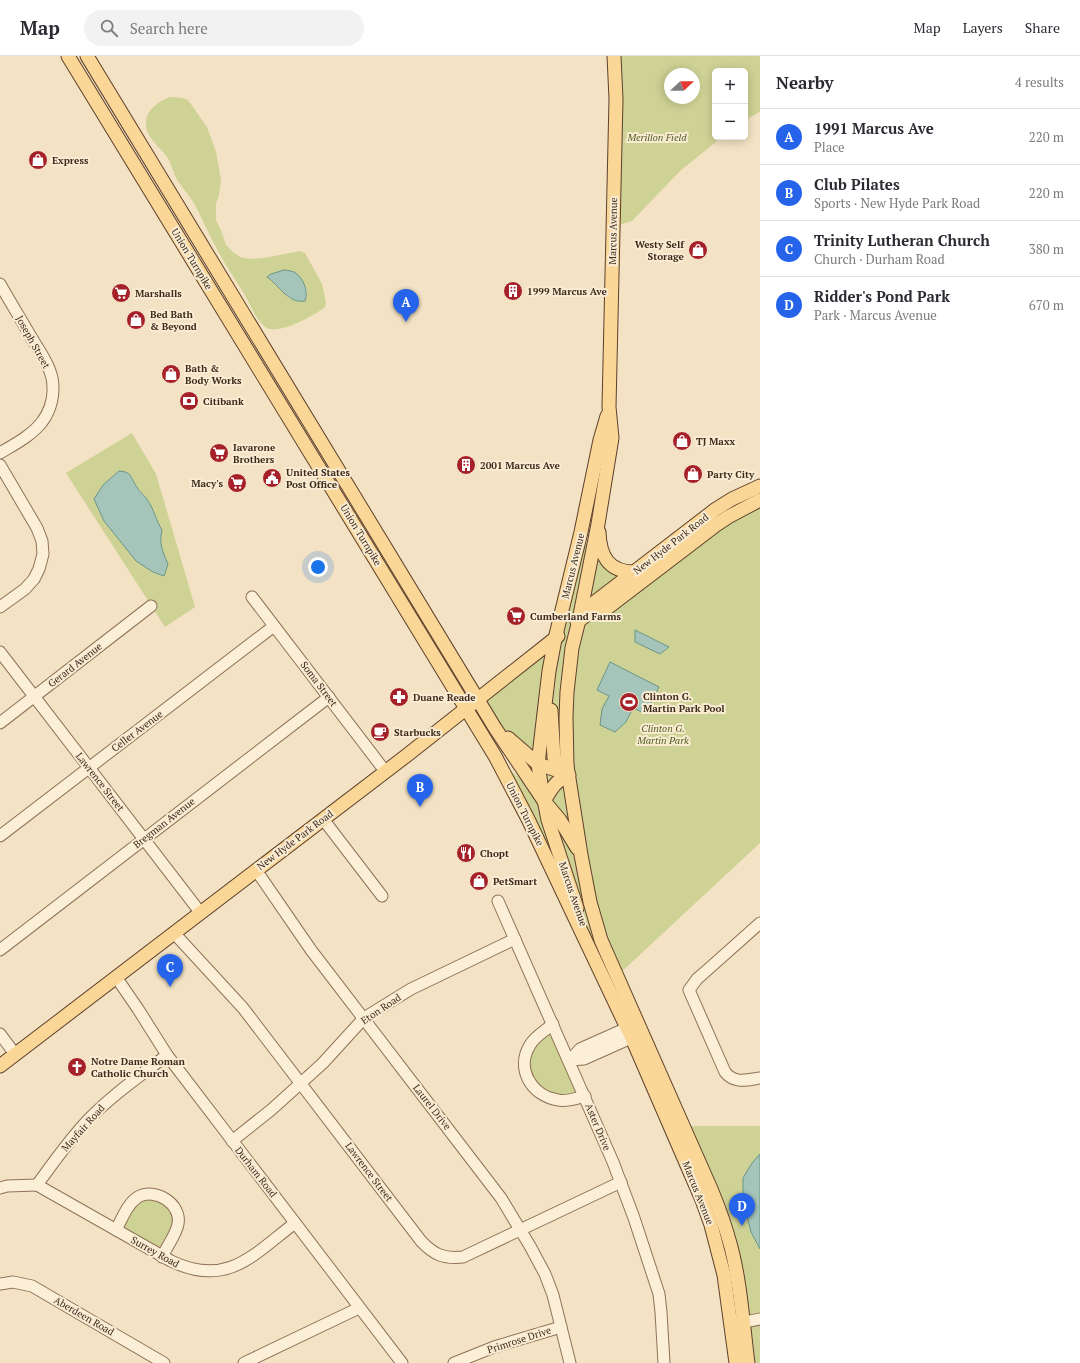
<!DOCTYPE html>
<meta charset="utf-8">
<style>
:root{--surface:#fff;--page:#f2f2f3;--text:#2b2b33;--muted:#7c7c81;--line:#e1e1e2;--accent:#2563eb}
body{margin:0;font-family:"PT Serif",serif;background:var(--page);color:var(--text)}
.controls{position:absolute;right:12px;top:12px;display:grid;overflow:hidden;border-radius:6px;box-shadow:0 2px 10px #0003}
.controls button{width:36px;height:36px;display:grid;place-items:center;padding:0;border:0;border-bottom:1px solid var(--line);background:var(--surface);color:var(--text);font:20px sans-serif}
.compass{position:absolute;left:664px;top:12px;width:36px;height:36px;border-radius:50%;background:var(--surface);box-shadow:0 2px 10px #0003;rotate:68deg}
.you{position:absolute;left:318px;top:511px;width:14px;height:14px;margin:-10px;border:3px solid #fff;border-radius:50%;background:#1a73e8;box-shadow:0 0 0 6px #1a73e833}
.badge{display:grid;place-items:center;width:26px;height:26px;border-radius:50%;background:var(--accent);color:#fff;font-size:13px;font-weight:700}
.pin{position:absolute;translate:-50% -33px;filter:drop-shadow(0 1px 2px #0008)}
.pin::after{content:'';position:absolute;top:21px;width:14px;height:12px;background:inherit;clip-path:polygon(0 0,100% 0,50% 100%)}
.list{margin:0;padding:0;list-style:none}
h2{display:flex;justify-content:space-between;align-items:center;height:52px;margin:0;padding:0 16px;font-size:17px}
h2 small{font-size:13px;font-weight:400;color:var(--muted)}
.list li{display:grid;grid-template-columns:26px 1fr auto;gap:12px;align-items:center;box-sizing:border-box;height:56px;padding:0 16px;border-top:1px solid var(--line)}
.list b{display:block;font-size:15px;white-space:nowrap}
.list p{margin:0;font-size:13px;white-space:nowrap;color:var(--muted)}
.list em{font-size:13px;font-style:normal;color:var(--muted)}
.icon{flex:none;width:22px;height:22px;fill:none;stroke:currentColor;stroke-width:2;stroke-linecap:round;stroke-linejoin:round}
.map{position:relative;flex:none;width:760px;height:1307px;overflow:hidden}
header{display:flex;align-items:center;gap:24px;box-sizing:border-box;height:56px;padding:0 20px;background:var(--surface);border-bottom:1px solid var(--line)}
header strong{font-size:19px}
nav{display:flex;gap:22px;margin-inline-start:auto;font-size:14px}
.search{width:280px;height:36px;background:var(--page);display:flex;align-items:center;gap:10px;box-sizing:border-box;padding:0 14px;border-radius:22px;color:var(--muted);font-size:15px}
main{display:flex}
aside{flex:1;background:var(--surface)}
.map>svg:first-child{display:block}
.green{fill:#ced295;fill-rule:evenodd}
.water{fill:#a5c5ba;stroke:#6b9588}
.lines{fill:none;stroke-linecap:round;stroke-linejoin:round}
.minor-casing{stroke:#8f7257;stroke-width:13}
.major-casing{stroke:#5d402c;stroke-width:15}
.minor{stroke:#fcefd7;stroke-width:11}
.major{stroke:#fad697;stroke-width:13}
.labels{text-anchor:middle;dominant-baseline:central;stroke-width:4;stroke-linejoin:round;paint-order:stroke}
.park-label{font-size:10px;font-style:italic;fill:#505c21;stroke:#f9ecd3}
.poi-label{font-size:10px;font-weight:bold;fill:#3e2b1d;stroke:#f9ecd3;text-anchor:start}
.street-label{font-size:10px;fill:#3e2b1d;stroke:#f9ecd3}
</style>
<header>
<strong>Map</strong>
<div class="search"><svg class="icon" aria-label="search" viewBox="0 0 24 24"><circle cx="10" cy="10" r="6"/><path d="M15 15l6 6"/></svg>Search here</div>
<nav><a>Map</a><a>Layers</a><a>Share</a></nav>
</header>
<main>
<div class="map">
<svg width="760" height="1307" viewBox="0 0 760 1307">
<rect width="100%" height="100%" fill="#f3e2c3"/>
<g class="green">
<path d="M614,0H760V56L745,64V15H715V81H722L680,115L632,165L613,171ZM670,18H694V42H670Z"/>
<path d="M170,41L183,42L188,44L207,71L216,96L221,124L219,139L216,148V164L222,177L226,189L233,196L240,201L250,203L264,202L300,195L305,197L322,228L326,246L325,251C316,259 278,279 267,272C257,266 251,250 245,239C236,224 225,209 217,193C208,177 201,159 192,144C187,137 182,131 177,124C174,118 172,111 169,104C162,91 145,83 146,66C147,53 159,45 170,41ZM284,214L307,233V241L290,243C282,236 276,227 267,221L271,218Z"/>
<path d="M132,377L156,418L195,551L165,571L66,417ZM132,420L136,430L150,447L156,464L162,474C159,488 162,494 168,508L153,516L136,505L113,475Z"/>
<polygon points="760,436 760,787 617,920 588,879 570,839 495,700 542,743 478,643 555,583 573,509 588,486 584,535 598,468 605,502 625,516 699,472 728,453"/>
<polygon points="553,968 585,1040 564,1045 532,1031 527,995"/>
<polygon points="683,1070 760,1070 760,1307 749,1307 734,1202"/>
<polygon points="155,1138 178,1162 162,1201 116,1174 131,1147"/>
</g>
<g class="water">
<path d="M284,214C287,214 291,215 294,216C303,221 309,235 305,245C288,248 279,229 267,221L271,218Z"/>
<path d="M119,415C132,416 130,420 136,430C139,436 147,441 150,448C155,457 156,464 162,474C159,488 162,494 168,508L164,520L153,516L136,505L104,465L94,443L103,429Z"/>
<polygon points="635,574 669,591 660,598 635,586"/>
<polygon points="610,606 659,631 646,658 633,652 626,666 615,676 600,669 602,653 609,640 597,634"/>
<polygon points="760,1098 760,1193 751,1176 743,1146 743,1122 752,1107"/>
</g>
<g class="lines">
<defs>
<g id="minor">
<path d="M0,228C10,246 21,263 31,281C39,294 49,308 52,322C55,338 51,354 42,366C31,380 15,388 0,397"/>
<polyline points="0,409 37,472 42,485 43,498 39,513 34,523 25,533 0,551"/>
<polyline points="252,541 385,715"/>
<polyline points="0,596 200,856"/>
<polyline points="0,667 151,550"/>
<polyline points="323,763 382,840"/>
<polyline points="0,780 274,570"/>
<polyline points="256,814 311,894 501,1142 530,1190 545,1218 553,1239 570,1307"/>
<polyline points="498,845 613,1106 634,1162 659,1238 661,1256 664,1307"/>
<path d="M760,867L705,916L697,923L689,934L725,1016C734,1028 747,1024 760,1022"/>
<path d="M174,877L243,952L421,1185C434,1199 444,1203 463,1201L621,1126"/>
<polyline points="0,894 329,641"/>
<polyline points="116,921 138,953 167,999 402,1307"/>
<path d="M553,968C545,975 535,980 530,989C515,1013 532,1040 558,1044C567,1046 577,1042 585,1040"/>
<polygon points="627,972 640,972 631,982 584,1003 570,1004 580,993"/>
<polyline points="0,978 15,998"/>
<polyline points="232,1085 271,1054 301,1027 323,1007 364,962 411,933 515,883"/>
<path d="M37,1129L171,1205C227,1232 253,1199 295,1167"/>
<path d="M37,1129C53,1107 69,1084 88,1064C112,1039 140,1020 167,999"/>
<polyline points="0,1132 7,1130 37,1129"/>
<path d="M116,1174C122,1163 127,1148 138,1141C155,1131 182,1148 178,1168C176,1179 167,1190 162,1201"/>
<polyline points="0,1228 13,1226 32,1230 164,1307"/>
<polyline points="735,1268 760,1263"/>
<polyline points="244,1307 359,1252"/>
<polyline points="454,1307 494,1291 561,1271"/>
</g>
<g id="major">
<polyline points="68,0 495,700 528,763 627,972"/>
<polyline points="87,0 495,672 544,745 560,764 577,792"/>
<path d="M614,0L616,43L609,351L612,382L598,468L579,564L572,592L567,636L566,661L567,710L581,799L590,846L601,884L711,1133C719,1152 726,1172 731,1191C741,1229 743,1269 748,1307"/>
<path d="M599,476C600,501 609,516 635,516"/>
<polyline points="589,557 602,556 716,469 728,461 760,444"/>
<polyline points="577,566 589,557 595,546 716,453 732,443 760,430"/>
<polyline points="551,654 554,702 559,708 567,710"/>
<polyline points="508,682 538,708 565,717"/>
<path d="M544,745C552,732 555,725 569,719"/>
<polyline points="577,852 548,764 541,728 538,708 549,615 555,583 581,476 600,384 607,360"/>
<polyline points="624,964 702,1144 711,1169 724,1219 736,1307"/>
<polyline points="0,1010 406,700 558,580"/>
</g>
</defs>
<use href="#minor" class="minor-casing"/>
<use href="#major" class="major-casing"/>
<use href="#minor" class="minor"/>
<use href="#major" class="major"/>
</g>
<defs>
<symbol id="shop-disc" viewBox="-11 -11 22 22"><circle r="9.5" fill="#a52028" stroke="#f9ecd3"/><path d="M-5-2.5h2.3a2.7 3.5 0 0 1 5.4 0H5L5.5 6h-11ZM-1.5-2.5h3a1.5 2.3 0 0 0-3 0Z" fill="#fff"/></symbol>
<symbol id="building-disc" viewBox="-11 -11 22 22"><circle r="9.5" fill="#a52028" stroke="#f9ecd3"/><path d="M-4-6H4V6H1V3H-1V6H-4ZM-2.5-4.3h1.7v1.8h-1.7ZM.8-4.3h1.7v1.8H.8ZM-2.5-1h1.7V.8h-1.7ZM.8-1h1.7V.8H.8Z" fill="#fff"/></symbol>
<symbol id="supermarket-disc" viewBox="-11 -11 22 22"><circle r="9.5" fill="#a52028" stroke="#f9ecd3"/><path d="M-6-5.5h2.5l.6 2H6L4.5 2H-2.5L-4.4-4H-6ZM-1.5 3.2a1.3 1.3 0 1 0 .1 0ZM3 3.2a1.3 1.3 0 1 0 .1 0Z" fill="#fff"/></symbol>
<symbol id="bank-disc" viewBox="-11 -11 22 22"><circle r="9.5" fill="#a52028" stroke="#f9ecd3"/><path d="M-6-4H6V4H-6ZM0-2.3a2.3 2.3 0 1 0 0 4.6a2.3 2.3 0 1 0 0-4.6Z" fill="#fff"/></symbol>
<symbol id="civic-disc" viewBox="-11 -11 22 22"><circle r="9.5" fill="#a52028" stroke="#f9ecd3"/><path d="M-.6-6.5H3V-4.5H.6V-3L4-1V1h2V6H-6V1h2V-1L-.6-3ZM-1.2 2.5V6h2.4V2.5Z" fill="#fff"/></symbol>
<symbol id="pharmacy-disc" viewBox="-11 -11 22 22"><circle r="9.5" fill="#a52028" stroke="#f9ecd3"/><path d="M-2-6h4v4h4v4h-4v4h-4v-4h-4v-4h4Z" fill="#fff"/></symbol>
<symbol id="stadium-disc" viewBox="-11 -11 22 22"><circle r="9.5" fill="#a52028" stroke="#f9ecd3"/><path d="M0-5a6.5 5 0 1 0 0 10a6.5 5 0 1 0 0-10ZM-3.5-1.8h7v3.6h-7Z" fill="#fff"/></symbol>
<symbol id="cafe-disc" viewBox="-11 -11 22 22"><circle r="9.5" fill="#a52028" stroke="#f9ecd3"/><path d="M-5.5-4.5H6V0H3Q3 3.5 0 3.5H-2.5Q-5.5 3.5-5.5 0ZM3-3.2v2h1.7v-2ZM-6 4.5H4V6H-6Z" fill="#fff"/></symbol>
<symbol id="restaurant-disc" viewBox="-11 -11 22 22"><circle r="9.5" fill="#a52028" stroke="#f9ecd3"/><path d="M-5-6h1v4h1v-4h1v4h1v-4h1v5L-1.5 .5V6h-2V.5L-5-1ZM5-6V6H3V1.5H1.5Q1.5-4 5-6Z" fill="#fff"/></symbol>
<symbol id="church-disc" viewBox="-11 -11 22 22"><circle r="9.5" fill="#a52028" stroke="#f9ecd3"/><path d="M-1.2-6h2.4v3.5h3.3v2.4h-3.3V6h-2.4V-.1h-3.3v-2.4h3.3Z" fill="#fff"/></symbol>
</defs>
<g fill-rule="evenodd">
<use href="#shop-disc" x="27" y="93" width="22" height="22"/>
<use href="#shop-disc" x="687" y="183" width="22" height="22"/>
<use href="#building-disc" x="502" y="224" width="22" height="22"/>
<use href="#supermarket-disc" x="110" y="226" width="22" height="22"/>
<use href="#shop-disc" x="125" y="253" width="22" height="22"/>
<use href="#shop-disc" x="160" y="307" width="22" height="22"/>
<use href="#bank-disc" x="178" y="334" width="22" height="22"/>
<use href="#shop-disc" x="671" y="374" width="22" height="22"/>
<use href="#supermarket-disc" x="208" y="386" width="22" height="22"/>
<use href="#building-disc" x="455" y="398" width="22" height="22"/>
<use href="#shop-disc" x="682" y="407" width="22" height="22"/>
<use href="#civic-disc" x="261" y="411" width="22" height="22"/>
<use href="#supermarket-disc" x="226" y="416" width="22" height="22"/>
<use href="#supermarket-disc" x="505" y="549" width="22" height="22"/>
<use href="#pharmacy-disc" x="388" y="630" width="22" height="22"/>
<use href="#stadium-disc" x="618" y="635" width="22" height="22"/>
<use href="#cafe-disc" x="369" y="665" width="22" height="22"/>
<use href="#restaurant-disc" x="455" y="786" width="22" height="22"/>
<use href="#shop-disc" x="468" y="814" width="22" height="22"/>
<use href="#church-disc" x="66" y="1000" width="22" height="22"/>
</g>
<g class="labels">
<g class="park-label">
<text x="657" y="81">Merillon Field</text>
<text x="663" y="672">Clinton G.<tspan x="663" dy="12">Martin Park</tspan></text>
</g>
<g class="poi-label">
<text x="52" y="104">Express</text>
<text x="684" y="188" text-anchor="end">Westy Self<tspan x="684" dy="12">Storage</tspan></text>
<text x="527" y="235">1999 Marcus Ave</text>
<text x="135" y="237">Marshalls</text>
<text x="150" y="258">Bed Bath<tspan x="150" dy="12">&amp; Beyond</tspan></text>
<text x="185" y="312">Bath &amp;<tspan x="185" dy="12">Body Works</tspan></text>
<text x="203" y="345">Citibank</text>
<text x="696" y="385">TJ Maxx</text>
<text x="233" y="391">Iavarone<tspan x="233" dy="12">Brothers</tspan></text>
<text x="480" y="409">2001 Marcus Ave</text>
<text x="286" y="416">United States<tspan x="286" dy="12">Post Office</tspan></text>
<text x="707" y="418">Party City</text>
<text x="223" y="427" text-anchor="end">Macy's</text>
<text x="530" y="560">Cumberland Farms</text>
<text x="643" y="640">Clinton G.<tspan x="643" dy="12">Martin Park Pool</tspan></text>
<text x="413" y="641">Duane Reade</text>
<text x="394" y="676">Starbucks</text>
<text x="480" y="797">Chopt</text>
<text x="493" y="825">PetSmart</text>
<text x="91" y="1005">Notre Dame Roman<tspan x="91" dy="12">Catholic Church</tspan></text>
</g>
<g class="street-label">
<text transform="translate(613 175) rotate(-89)">Marcus Avenue</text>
<text transform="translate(192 203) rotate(59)">Union Turnpike</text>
<text transform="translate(33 286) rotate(61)">Joseph Street</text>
<text transform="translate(361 479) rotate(59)">Union Turnpike</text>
<text transform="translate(671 488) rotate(-38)">New Hyde Park Road</text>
<text transform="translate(573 510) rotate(-76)">Marcus Avenue</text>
<text transform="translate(75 609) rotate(-38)">Gerard Avenue</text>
<text transform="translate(319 628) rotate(53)">Soma Street</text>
<text transform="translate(137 675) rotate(-37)">Celler Avenue</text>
<text transform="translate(100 726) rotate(52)">Lawrence Street</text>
<text transform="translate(525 758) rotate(63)">Union Turnpike</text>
<text transform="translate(164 767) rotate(-38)">Bregman Avenue</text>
<text transform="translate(295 784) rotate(-37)">New Hyde Park Road</text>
<text transform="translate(573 838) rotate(71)">Marcus Avenue</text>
<text transform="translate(381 953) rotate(-34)">Eton Road</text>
<text transform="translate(432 1051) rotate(52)">Laurel Drive</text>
<text transform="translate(598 1071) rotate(67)">Aster Drive</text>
<text transform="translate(83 1072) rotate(-48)">Mayfair Road</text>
<text transform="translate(256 1116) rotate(52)">Durham Road</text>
<text transform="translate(369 1116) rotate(53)">Lawrence Street</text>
<text transform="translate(698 1137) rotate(68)">Marcus Avenue</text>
<text transform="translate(155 1196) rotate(29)">Surrey Road</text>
<text transform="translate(84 1260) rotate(30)">Aberdeen Road</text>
<text transform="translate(519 1284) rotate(-18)">Primrose Drive</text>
</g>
</g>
</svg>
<div class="controls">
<button>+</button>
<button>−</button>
</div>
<svg class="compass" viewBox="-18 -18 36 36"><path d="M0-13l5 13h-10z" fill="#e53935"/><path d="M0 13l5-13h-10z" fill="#7c7c81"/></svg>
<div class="you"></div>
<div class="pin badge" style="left:406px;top:266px">A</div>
<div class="pin badge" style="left:420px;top:751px">B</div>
<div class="pin badge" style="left:170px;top:931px">C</div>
<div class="pin badge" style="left:742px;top:1170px">D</div>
</div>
<aside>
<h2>Nearby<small>4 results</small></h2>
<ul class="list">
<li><span class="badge">A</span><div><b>1991 Marcus Ave</b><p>Place</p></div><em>220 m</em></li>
<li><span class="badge">B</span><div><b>Club Pilates</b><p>Sports · New Hyde Park Road</p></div><em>220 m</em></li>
<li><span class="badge">C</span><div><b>Trinity Lutheran Church</b><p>Church · Durham Road</p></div><em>380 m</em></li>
<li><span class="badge">D</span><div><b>Ridder's Pond Park</b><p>Park · Marcus Avenue</p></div><em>670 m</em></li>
</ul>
</aside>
</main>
